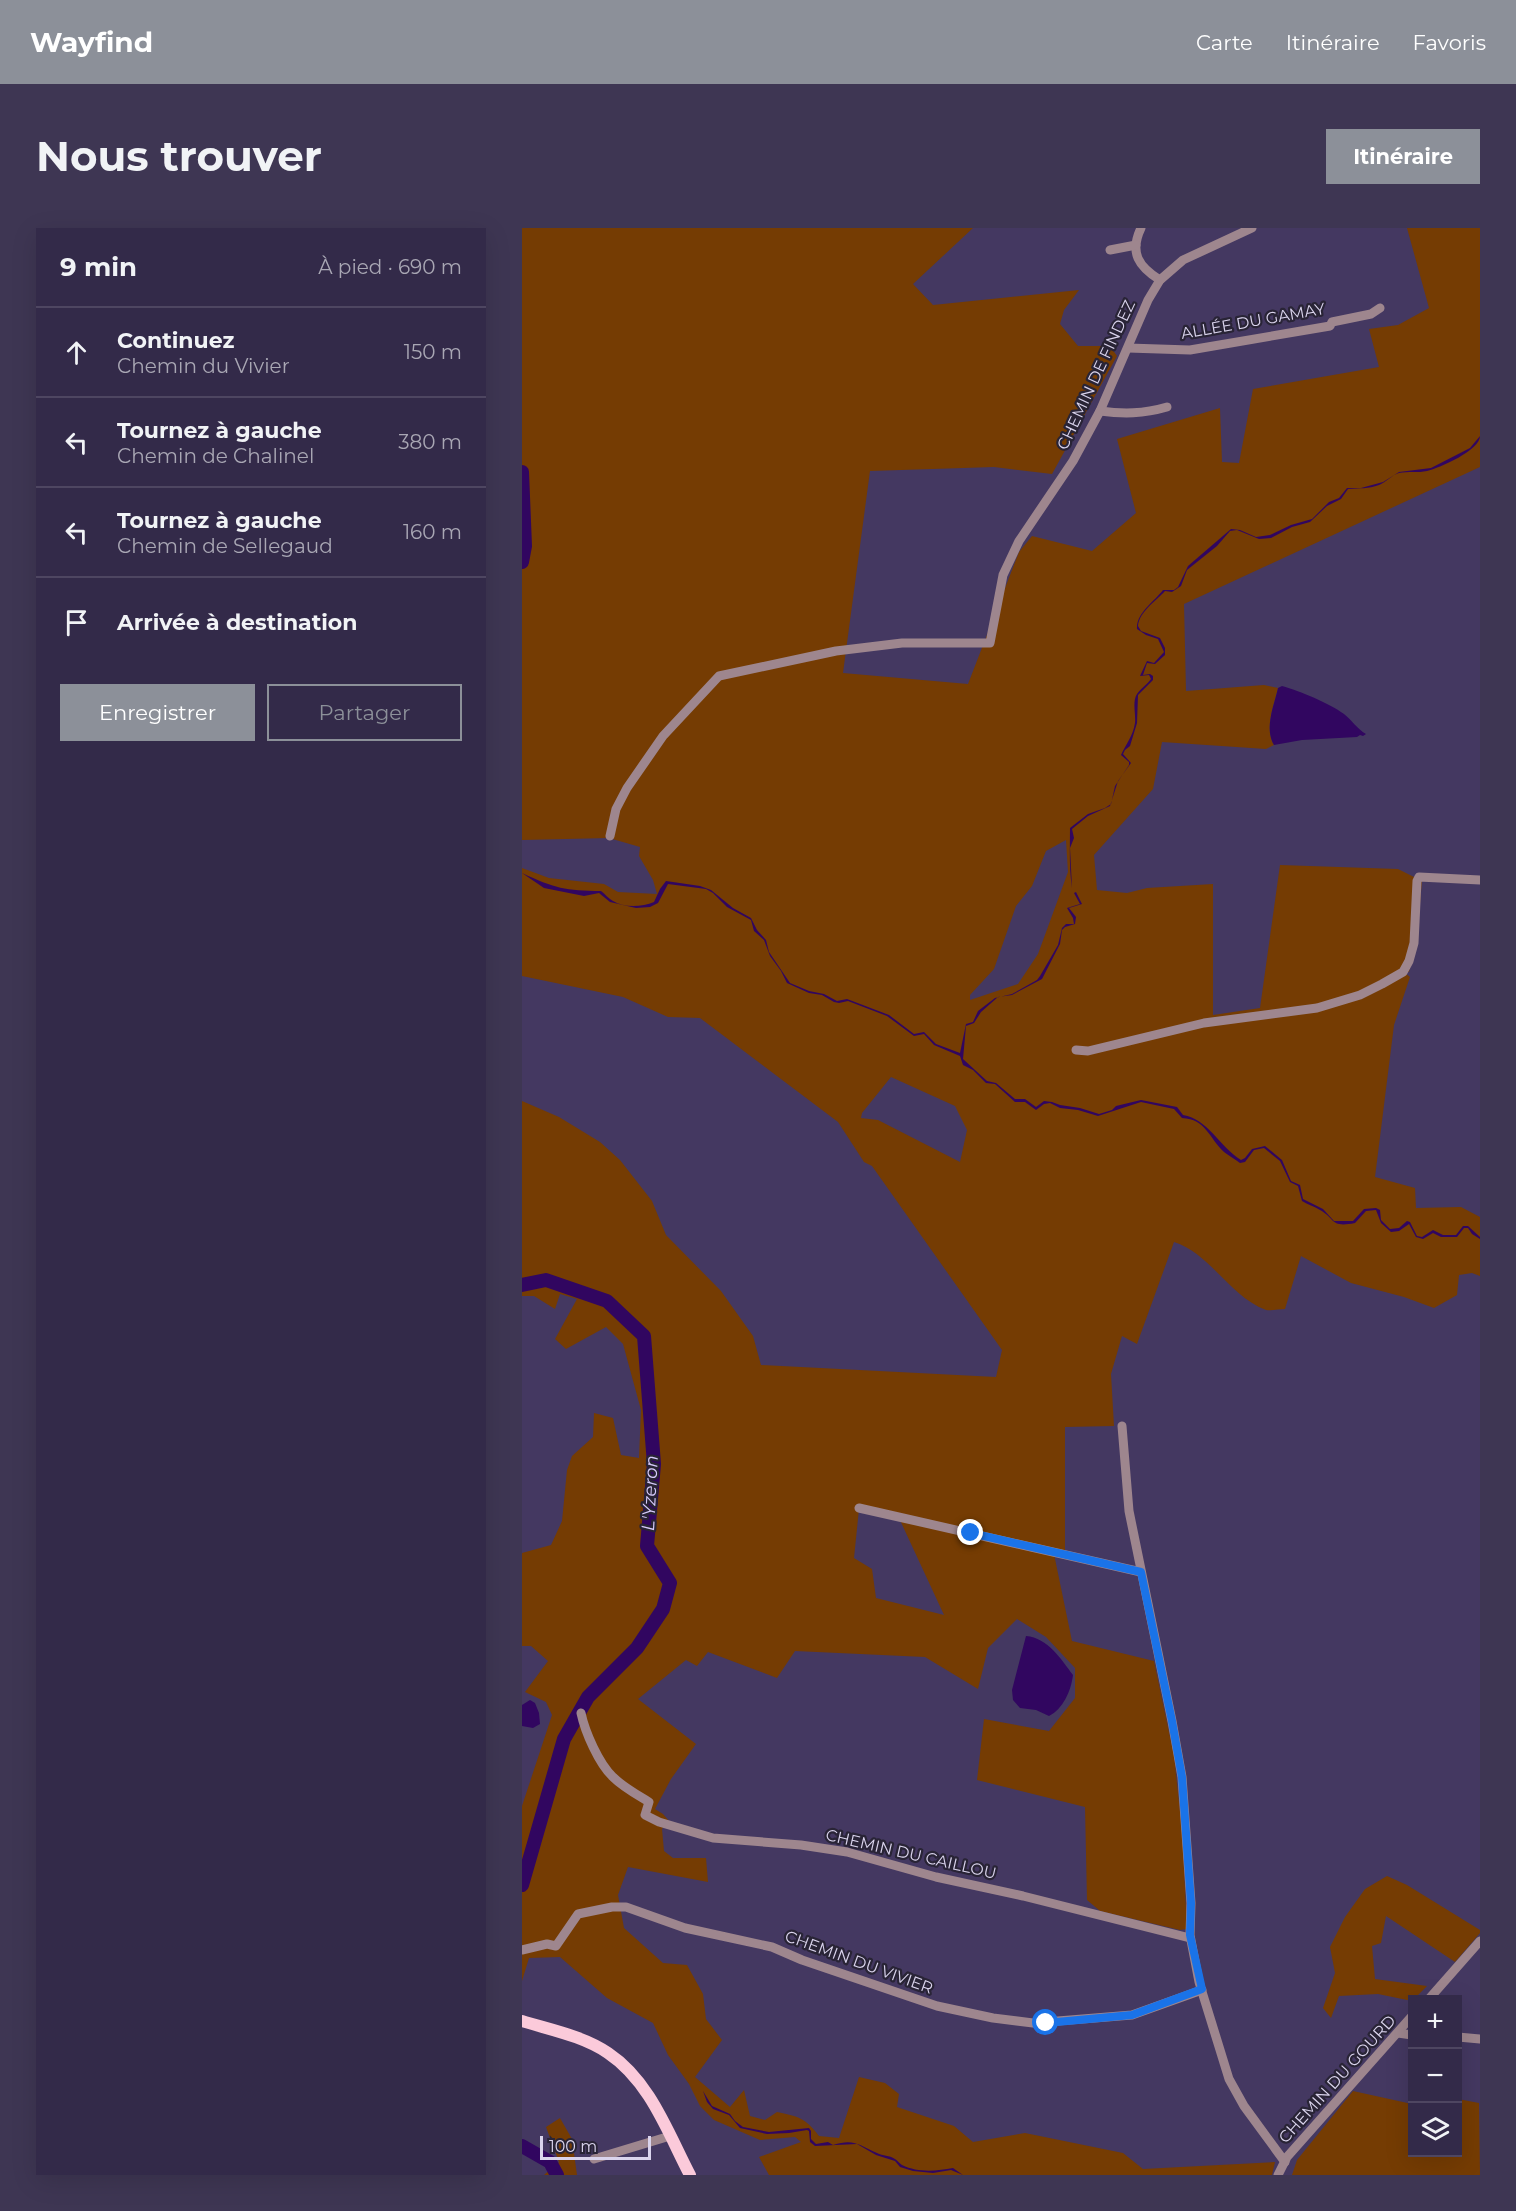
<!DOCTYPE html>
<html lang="fr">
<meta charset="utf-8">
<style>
:root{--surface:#332a49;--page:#3e3653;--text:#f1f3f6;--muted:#a9a7b4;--line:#4e4661;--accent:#8c9099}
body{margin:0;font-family:Montserrat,sans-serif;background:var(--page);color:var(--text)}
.controls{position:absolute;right:18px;bottom:18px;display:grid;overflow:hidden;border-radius:0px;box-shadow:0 6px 24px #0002}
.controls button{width:54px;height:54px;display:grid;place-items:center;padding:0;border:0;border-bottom:2px solid var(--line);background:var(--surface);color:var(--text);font:30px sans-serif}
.scale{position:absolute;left:18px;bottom:15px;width:111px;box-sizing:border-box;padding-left:6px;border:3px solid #dad4ed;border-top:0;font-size:16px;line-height:21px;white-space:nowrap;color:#dad4ed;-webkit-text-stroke:4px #292436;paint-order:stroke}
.stop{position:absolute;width:18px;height:18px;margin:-14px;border:4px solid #1a73e8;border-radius:50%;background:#fff}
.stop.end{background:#1a73e8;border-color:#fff;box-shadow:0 2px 6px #0008}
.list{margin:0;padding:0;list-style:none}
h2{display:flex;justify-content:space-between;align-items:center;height:78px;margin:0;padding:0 24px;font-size:26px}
h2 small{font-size:20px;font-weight:400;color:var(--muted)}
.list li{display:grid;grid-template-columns:39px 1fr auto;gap:18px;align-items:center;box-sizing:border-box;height:90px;padding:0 24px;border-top:2px solid var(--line)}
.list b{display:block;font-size:22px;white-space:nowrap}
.list p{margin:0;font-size:20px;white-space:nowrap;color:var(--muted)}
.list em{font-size:20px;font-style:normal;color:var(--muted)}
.actions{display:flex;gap:12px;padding:18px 24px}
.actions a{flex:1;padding:14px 0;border:2px solid var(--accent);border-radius:0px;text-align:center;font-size:21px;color:var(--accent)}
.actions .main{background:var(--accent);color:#fff}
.icon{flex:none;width:33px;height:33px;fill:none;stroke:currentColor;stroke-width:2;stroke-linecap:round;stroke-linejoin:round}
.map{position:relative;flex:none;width:958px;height:1947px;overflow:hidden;border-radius:0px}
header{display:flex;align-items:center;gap:36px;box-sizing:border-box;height:84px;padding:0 30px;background:var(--accent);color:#fff}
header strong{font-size:28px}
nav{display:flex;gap:33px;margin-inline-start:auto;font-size:21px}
.intro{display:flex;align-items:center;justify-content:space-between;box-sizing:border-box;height:144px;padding:0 36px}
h1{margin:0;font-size:42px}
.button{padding:15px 27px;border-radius:0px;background:var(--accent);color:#fff;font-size:21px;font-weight:700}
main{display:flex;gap:36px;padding:0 36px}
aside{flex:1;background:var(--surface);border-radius:0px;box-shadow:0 6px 24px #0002}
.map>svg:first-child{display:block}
.green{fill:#753c03;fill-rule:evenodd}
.water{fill:#310660}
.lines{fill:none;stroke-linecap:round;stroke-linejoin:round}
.river{stroke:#310660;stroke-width:14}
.minor{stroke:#9e868e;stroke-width:9}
.major{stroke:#fbcada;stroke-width:12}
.route{stroke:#1a73e8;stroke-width:8}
.labels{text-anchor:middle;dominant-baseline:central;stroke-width:4.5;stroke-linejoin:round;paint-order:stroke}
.street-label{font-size:16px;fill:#dad4ed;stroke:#292436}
.water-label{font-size:18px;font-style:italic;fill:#d7cbfb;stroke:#292436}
</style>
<header>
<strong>Wayfind</strong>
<nav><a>Carte</a><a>Itinéraire</a><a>Favoris</a></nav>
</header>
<div class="intro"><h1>Nous trouver</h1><a class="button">Itinéraire</a></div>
<main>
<aside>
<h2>9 min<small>À pied · 690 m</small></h2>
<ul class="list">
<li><svg class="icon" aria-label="ahead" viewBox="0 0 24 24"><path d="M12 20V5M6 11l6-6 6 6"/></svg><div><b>Continuez</b><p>Chemin du Vivier</p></div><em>150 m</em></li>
<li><svg class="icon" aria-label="left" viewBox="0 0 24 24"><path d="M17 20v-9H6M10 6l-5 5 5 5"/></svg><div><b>Tournez à gauche</b><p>Chemin de Chalinel</p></div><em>380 m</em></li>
<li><svg class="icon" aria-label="left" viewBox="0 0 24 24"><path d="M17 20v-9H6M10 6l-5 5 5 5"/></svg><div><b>Tournez à gauche</b><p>Chemin de Sellegaud</p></div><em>160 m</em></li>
<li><svg class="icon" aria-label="arrive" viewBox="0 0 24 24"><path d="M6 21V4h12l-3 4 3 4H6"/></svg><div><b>Arrivée à destination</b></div></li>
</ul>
<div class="actions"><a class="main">Enregistrer</a><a>Partager</a></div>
</aside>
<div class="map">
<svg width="958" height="1947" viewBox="0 0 958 1947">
<rect width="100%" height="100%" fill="#443861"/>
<g class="green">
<path d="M0,0H451L391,56L411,77L557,62L542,82L538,96L556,118H588L595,128L530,246L472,239L348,243L321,445L446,456L497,324L510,308L570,323L614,285L595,211L698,180L700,234L717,235L731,161L857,139L847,101L876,97L907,80L885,0H958V239L662,376L664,463L742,457L756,460C752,478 742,500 752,517L744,521L640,514L631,561L572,627L575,662L605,665L625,660L691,656V787L738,780L758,637L876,641L900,653L896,698L887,744H882L888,749L872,797L853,949L893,960L894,980L939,979L958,989V1048L950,1045L937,1047L935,1067L912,1080L882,1069L829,1055L779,1028L763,1081C757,1081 749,1083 744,1082C707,1068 689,1026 652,1014L615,1116L600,1108L589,1146L592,1198L543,1199V1328L532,1326L550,1413L632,1433L652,1528L660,1602L665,1701L658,1702L578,1683L565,1672L563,1579L455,1552L462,1491L527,1503L553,1470V1440L524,1409L495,1391L466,1420L456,1461L403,1429L273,1423L255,1450L186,1424L175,1438L164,1432L116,1471L174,1516L149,1551L133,1581L141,1586L147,1593L140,1601L142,1623L151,1630H184L186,1654L106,1639L96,1667L102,1700L141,1735L165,1737L181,1766L184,1791L200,1812L173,1849L208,1879L222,1862L228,1888L243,1892L255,1884C275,1888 284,1890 297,1908L317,1910L337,1849L363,1855L377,1866L375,1879L432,1898L451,1914L503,1905L601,1925L621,1941L753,1934L750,1947H247L237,1929L279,1914L273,1909L238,1912L192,1892L178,1878L167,1856L146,1827L131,1795L85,1770L38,1729L7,1730L0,1753V1578L30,1487L24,1474L3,1464L26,1433L9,1418H0V1325L29,1317L40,1293L45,1242L50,1228L71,1209L72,1185L91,1190L99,1227L117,1230L119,1182L101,1116L84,1099L44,1121L33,1111L55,1071L38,1066L33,1081L12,1068H0V873L37,889L78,914L98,932L130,973L144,1007L199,1063L231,1108L239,1137L474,1149L480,1122L350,938L342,934L316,894L178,790L146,789L101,769L0,748V640L27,650L82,656L96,664L135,666L131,652L117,628L118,619L87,610L0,612ZM544,612L546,644L516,726L496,756L448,772V767L472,741L494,678L510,658L524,623ZM369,849L433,878L445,902L438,934L356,892L339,890L340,885ZM337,1281L377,1290L422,1387L354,1370L350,1341L332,1330Z"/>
<polygon points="865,1648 885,1657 958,1702 958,1705 933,1734 864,1688 859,1715 850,1718 853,1751 905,1758 890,1773 856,1766 817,1768 809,1790 801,1780 813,1745 808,1719 823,1689 843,1661"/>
<polygon points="831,1863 890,1876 890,1924 936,1924 936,1871 957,1875 958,1947 770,1947 775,1932"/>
<polygon points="38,1890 50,1911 55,1947 22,1947 37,1934 24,1899"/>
</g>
<g class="water">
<path d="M958,208C958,222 918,240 905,243C896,245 886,243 877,245C870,247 864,254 857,257C846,261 838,260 826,261L819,271L805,278L788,294L770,299L749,310L737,311L715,302L708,303L695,318L665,342L659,358L650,364L643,363C634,373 617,384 616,398L619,403L638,410L643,420V427L633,436L625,435L621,447L628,446L631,448V452L616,467L615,495L608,518L603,522L601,526L609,535L596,553L588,578L566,588L550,601L552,610L548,620L550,660C547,640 548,620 548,600L566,586L583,580L589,576L593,558L607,537V534L599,527C604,516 611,508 613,495C614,486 610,474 615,466C619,460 625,457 629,451L627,447L618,448L625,433L632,435L642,424L636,411L624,407L615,401C614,385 632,374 641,362H652L656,359L666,338L709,301L718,302L734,309L748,307L769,297L790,291L807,274L817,270L825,260H839L861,254L877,244L909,240L948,220Z"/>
<path d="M760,458C778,463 807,475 822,486C830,492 835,501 844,506L841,508L838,507L835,509L780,512L752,517C742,500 752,478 756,460Z"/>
<path d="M0,645C32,660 44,663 79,663C83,666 87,671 91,673C102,680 120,679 132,674L138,661L144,653L178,658L189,662L211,680L229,690L235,702L244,712L247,724L268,755L287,763L302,766L315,773L325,771L367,787L392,806L402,804L414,816L438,825L444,796L451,794L456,783L473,770L490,766L515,752L518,748L536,717L540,700L544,696H552L551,690L545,680L558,676L552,665L554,664L560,676L547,680L554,689L553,696L543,699L540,702L538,716L520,751L490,767L476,769L459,784L452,795L444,798L441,831L465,853L474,855L493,871H503L514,879L522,873L530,874L538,877L558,880L577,886L590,882L594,878L619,872L655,879L661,887C686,891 697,918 719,932L723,930L730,921L743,918L760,932L769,953L778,957L781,971L801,981L812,993H831L842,981L854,980L858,982L859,992L868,1001L877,1000L885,993L888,994L895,1008L900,1009L911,1002L921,1007H934L941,998H946L958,1009V1011L950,1006L946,1000H942L935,1009H919L911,1005L901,1011L894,1009L887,996L877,1003L869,1004L859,995L854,982L844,983L833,995C808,1000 814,991 798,982C792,978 786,977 780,973L776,958L768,954L758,933L742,920L732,922L723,934L718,935C713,931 707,928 702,924C687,910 684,891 660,890L652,881L619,874L576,888L556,882L538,880L528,875L522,876L514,882L503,874H493L473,856L464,855L451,842L441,837L438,828L412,817L402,806L392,808L365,788L326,773L317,775L312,774L300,767L287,765L265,755L259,743L248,728L242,712L232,703L229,692L205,679L191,665L184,661L146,656L136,675L128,679L114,680L88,674L77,665L62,668L22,660Z"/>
<path d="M504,1408C526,1410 539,1431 551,1447C549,1463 541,1481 527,1488L514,1482L498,1480L491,1472L490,1462Z"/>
<polygon points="8,1472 13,1475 17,1485 18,1496 11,1500 0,1498 0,1477"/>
<path d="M181,1863L190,1878L208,1886L213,1893L221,1899L247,1904L287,1900L289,1903V1911L294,1916L306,1914L311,1917C332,1910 337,1917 355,1925C361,1928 367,1927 373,1931C375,1932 378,1936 380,1937C396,1945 415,1943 431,1940L441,1947L429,1942L411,1945L391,1943L378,1939L373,1933L354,1927L335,1916L293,1918L288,1914L287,1903L285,1902L267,1905L245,1906L218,1900L207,1887L191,1881L185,1874Z"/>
</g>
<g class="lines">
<g class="river">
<polyline points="0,244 3,318 0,334"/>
<polyline points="0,1057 24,1052 85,1073 122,1108 132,1236 125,1318 148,1355 141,1381 115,1420 66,1469 42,1511 0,1657"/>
<polyline points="0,1918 28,1934 35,1947"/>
</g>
<g class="minor">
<path d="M619,0C607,25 617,39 638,52"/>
<polyline points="588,22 614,17"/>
<polyline points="606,120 668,122 808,98 810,94 849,86 858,80"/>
<path d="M578,183C601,186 621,186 645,179"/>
<polyline points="88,608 94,581 105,560 141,508 197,448 314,423 380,415 468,415 481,347 497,313 551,233 578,183 626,72 638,52 661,32 730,0"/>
<polyline points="554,822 566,823 682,795 795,780 838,767 860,756 881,744 887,733 892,715 895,653 897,649 958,652"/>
<polyline points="600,1198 607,1283 650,1493 660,1549 669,1675 668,1707 677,1754 707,1851 722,1878 763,1934"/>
<polyline points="337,1280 619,1344"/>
<path d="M59,1485C63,1504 77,1536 91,1549C101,1559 114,1566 127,1574L123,1587L137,1594L191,1610L279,1617L325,1624L414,1649L501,1668L668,1710"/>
<polyline points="0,1722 25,1716 34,1718 56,1686 90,1679 104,1679 163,1700 250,1719 280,1732 415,1778 471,1790 511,1795 610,1787 680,1762"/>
<polyline points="906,1772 958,1713"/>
<polyline points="876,1805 890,1807"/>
<polyline points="936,1809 958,1811"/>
<polyline points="72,1931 148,1908"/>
<polyline points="756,1947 765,1929 890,1788"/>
</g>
<path class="major" d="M0,1793C29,1802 61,1808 86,1825C128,1853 146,1905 168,1947"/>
</g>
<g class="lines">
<polyline class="route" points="449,1305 619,1344 650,1493 660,1549 669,1675 668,1707 680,1761 610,1787 524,1795"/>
</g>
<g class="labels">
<g class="street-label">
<text transform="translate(731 93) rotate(-10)">ALLÉE DU GAMAY</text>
<text transform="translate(574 147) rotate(-65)">CHEMIN DE FINDEZ</text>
<text transform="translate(389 1626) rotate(13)">CHEMIN DU CAILLOU</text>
<text transform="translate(337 1734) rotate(20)">CHEMIN DU VIVIER</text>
<text transform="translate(815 1851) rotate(-48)">CHEMIN DU GOURD</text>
</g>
<g class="water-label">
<text transform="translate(128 1265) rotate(-87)">L'Yzeron</text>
</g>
</g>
</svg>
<div class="controls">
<button>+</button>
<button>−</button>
<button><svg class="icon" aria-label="layers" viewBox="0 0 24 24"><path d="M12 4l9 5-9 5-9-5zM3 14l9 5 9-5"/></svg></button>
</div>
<div class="scale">100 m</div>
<div class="stop" style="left:524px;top:1795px"></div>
<div class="stop end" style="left:449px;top:1305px"></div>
</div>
</main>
